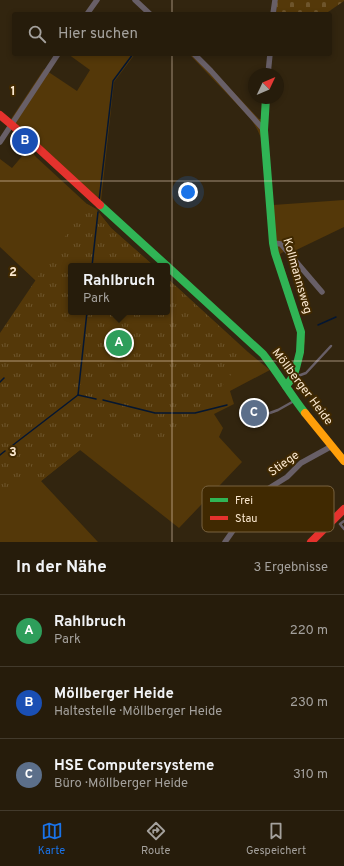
<!DOCTYPE html>
<html lang="de">
<meta charset="utf-8">
<style>
:root{--surface:#261c0b;--page:#322919;--text:#f1f3f6;--muted:#a4a19d;--line:#423a2c;--accent:#1a73e8}
body{margin:0;font-family:Overpass,sans-serif;background:var(--page);color:var(--text)}
.compass{position:absolute;left:248px;top:68px;width:36px;height:36px;border-radius:50%;background:var(--surface);box-shadow:0 2px 6px #0003;rotate:46deg}
.you{position:absolute;left:188px;top:192px;width:14px;height:14px;margin:-10px;border:3px solid #fff;border-radius:50%;background:#1a73e8;box-shadow:0 0 0 6px #1a73e833}
.badge{display:grid;place-items:center;width:26px;height:26px;border-radius:50%;background:var(--accent);color:#fff;font-size:13px;font-weight:700}
.pin{position:absolute;translate:-50% -50%;border:2px solid #fff;box-shadow:0 1px 4px #0006}
.popup{position:absolute;left:68px;top:263px;width:102px;height:52px;box-sizing:border-box;display:grid;place-content:center;border-radius:4px;background:var(--surface);filter:drop-shadow(0 1px 3px #0005);font-size:13px;white-space:nowrap;color:var(--muted)}
.popup b{font-size:15px;color:var(--text)}
.popup::after{content:'';position:absolute;left:50%;top:100%;margin-left:-8px;border:8px solid transparent;border-top-color:var(--surface)}
.list{margin:0;padding:0;list-style:none}
h2{display:flex;justify-content:space-between;align-items:center;height:52px;margin:0;padding:0 16px;font-size:17px}
h2 small{font-size:13px;font-weight:400;color:var(--muted)}
.list li{display:grid;grid-template-columns:26px 1fr auto;gap:12px;align-items:center;box-sizing:border-box;height:72px;padding:0 16px;border-top:1px solid var(--line)}
.list b{display:block;font-size:15px;white-space:nowrap}
.list p{margin:0;font-size:13px;white-space:nowrap;color:var(--muted)}
.list em{font-size:13px;font-style:normal;color:var(--muted)}
.icon{flex:none;width:22px;height:22px;fill:none;stroke:currentColor;stroke-width:2;stroke-linecap:round;stroke-linejoin:round}
.map{position:relative;flex:none;width:344px;height:542px;overflow:hidden}
.search{position:absolute;background:var(--surface);box-shadow:0 2px 6px #0003;left:12px;right:12px;top:12px;height:44px;display:flex;align-items:center;gap:10px;box-sizing:border-box;padding:0 14px;border-radius:4px;color:var(--muted);font-size:15px}
.sheet{height:268px;background:var(--surface)}
nav{display:flex;justify-content:space-around;align-items:center;box-sizing:border-box;height:56px;border-top:1px solid var(--line);background:var(--surface);font-size:11px;color:var(--muted)}
nav a{display:grid;justify-items:center;gap:2px}
nav .on{color:var(--accent)}
.map>svg:first-child{display:block}
.green{fill:#543809}
.cemetery{fill:url(#cemetery-stones)}
.park{fill:url(#park-tufts)}
.lines{fill:none;stroke-linecap:round;stroke-linejoin:round}
.stream{stroke:#041632;stroke-width:1.5}
.lane{stroke:#685f67;stroke-width:2.5}
.street{stroke:#685f67;stroke-width:5.5}
.fast{stroke:#30b455;stroke-width:8}
.slow{stroke:#ff9f0a;stroke-width:8}
.jam{stroke:#e5322d;stroke-width:8}
.grid{fill:none;stroke:#fbe8cf;stroke-width:1;stroke-opacity:0.55}
.labels{text-anchor:middle;dominant-baseline:central;stroke-width:4;stroke-linejoin:round;paint-order:stroke}
.street-label{font-size:12px;fill:#fbe8cf;stroke:#402901}
.key{fill:#402901;stroke:#78623f;stroke-width:1}
.key-label{font-size:11px;fill:#fbe8cf}
.grid-label{font-size:13px;text-anchor:middle;font-weight:bold;fill:#fbe8cf;stroke:#402901;stroke-width:4;stroke-linejoin:round;paint-order:stroke}
</style>
<div class="map">
<svg width="344" height="542" viewBox="0 0 344 542">
<defs>
<pattern id="cemetery-stones" width="16" height="16" patternUnits="userSpaceOnUse"><rect width="16" height="16" fill="#543809"/><path d="M2 7V4a2 2 0 0 1 4 0v3zM10 15v-3a2 2 0 0 1 4 0v3z" fill="#6e552c"/></pattern>
<pattern id="park-tufts" width="24" height="20" patternUnits="userSpaceOnUse"><rect width="24" height="20" fill="#543809"/><path d="M3 7l-1-3M5 7V3M7 7l1-3M15 17l-1-3M17 17v-4M19 17l1-3" fill="none" stroke="#6e552c"/></pattern>
</defs>
<rect width="100%" height="100%" fill="#32250f"/>
<g class="green">
<polygon points="68,54 135,54 114,82 101,201 11,119 44,69 77,91 90,70"/>
<polygon points="189,54 196,54 203,60 259,119 261,119 262,98 267,129 273,205 344,200 344,227 288,254 285,251 280,254 304,334 305,341 303,350 298,331 272,255 261,138 257,129 251,119"/>
<polygon points="29,148 36,157 87,204 96,209 111,228 154,266 71,266 71,312 167,312 167,278 248,352 270,370 230,391 234,404 214,414 223,428 219,437 242,462 179,528 80,450 41,481 98,542 0,542 0,334 36,281 0,247 0,159 12,168"/>
</g>
<polygon class="cemetery" points="277,0 344,0 344,1 325,14 276,14"/>
<polygon class="park" points="87,204 96,209 111,228 154,266 71,266 71,312 167,312 167,278 248,353 196,419 163,444 120,437 110,426 41,481 30,465 0,500 0,333"/>
<g class="lines">
<g class="stream">
<polyline points="99,201 113,81 133,54"/>
<polyline points="92,266 98,212"/>
<polyline points="318,325 336,317"/>
<polyline points="0,382 4,378"/>
<polyline points="78,395 96,399"/>
<polyline points="103,400 155,413 195,413 227,405"/>
<polyline points="13,445 78,395 87,312"/>
<polyline points="0,455 5,451"/>
</g>
<g class="lane">
<polyline points="295,377 306,373 331,346"/>
<polyline points="264,411 267,414 278,410 294,401"/>
<polyline points="344,521 340,524 344,529"/>
</g>
<g class="street">
<polyline points="135,0 150,14"/>
<polyline points="87,14 97,0"/>
<polyline points="273,14 275,0"/>
<polyline points="194,54 211,71 264,130"/>
<polyline points="268,74 270,54"/>
<polyline points="0,142 58,54"/>
<polyline points="273,243 281,244 322,292"/>
<polyline points="225,542 258,495 287,477 301,463 332,446"/>
</g>
<g class="fast">
<polyline points="266,98 264,130 273,243 275,253 301,332 300,352 296,368 293,377 286,386"/>
<polyline points="100,205 167,266"/>
<path d="M167,266L263,354C278,373 290,394 305,413"/>
</g>
<polyline class="slow" points="305,413 344,461"/>
<g class="jam">
<polyline points="0,115 25,136 100,205"/>
<polyline points="311,542 344,509"/>
</g>
</g>
<path class="grid" d="M172,0V14M172,54V542M0,181H344M0,361H344"/>
<g class="labels">
<g class="street-label">
<text transform="translate(297 276) rotate(74)">Kollmannsweg</text>
<text transform="translate(302 387) rotate(53)">Möllberger Heide</text>
<text transform="translate(284 464) rotate(-36)">Stiege</text>
</g>
</g>
<rect x="202" y="486" width="132" height="46" rx="6" class="key"/>
<rect x="210" y="498" width="18" height="4" fill="#30b455"/>
<rect x="210" y="516" width="18" height="4" fill="#e5322d"/>
<g class="key-label">
<text x="235" y="504">Frei</text>
<text x="235" y="522">Stau</text>
</g>
<g class="grid-label">
<text x="13" y="95">1</text>
<text x="13" y="276">2</text>
<text x="13" y="456">3</text>
</g>
</svg>
<svg class="compass" viewBox="-18 -18 36 36"><path d="M0-13l5 13h-10z" fill="#e53935"/><path d="M0 13l5-13h-10z" fill="#a4a19d"/></svg>
<div class="you"></div>
<div class="pin badge" style="left:119px;top:343px;background:#2e9e5b">A</div>
<div class="popup"><b>Rahlbruch</b>Park</div>
<div class="pin badge" style="left:25px;top:141px;background:#1a4fb4">B</div>
<div class="pin badge" style="left:254px;top:413px;background:#5c6f8a">C</div>
<div class="search"><svg class="icon" aria-label="search" viewBox="0 0 24 24"><circle cx="10" cy="10" r="6"/><path d="M15 15l6 6"/></svg>Hier suchen</div>
</div>
<section class="sheet">
<h2>In der Nähe<small>3 Ergebnisse</small></h2>
<ul class="list">
<li><span class="badge" style="background:#2e9e5b">A</span><div><b>Rahlbruch</b><p>Park</p></div><em>220 m</em></li>
<li><span class="badge" style="background:#1a4fb4">B</span><div><b>Möllberger Heide</b><p>Haltestelle · Möllberger Heide</p></div><em>230 m</em></li>
<li><span class="badge" style="background:#5c6f8a">C</span><div><b>HSE Computersysteme</b><p>Büro · Möllberger Heide</p></div><em>310 m</em></li>
</ul>
</section>
<nav>
<a class="on"><svg class="icon" aria-label="map" viewBox="0 0 24 24"><path d="M3 6l6-2 6 2 6-2v14l-6 2-6-2-6 2zM9 4v14M15 6v14"/></svg>Karte</a>
<a><svg class="icon" aria-label="directions" viewBox="0 0 24 24"><path d="M12 3l9 9-9 9-9-9zM9 14v-3h6M13 9l2 2-2 2"/></svg>Route</a>
<a><svg class="icon" aria-label="saved" viewBox="0 0 24 24"><path d="M7 4h10v16l-5-4-5 4z"/></svg>Gespeichert</a>
</nav>
